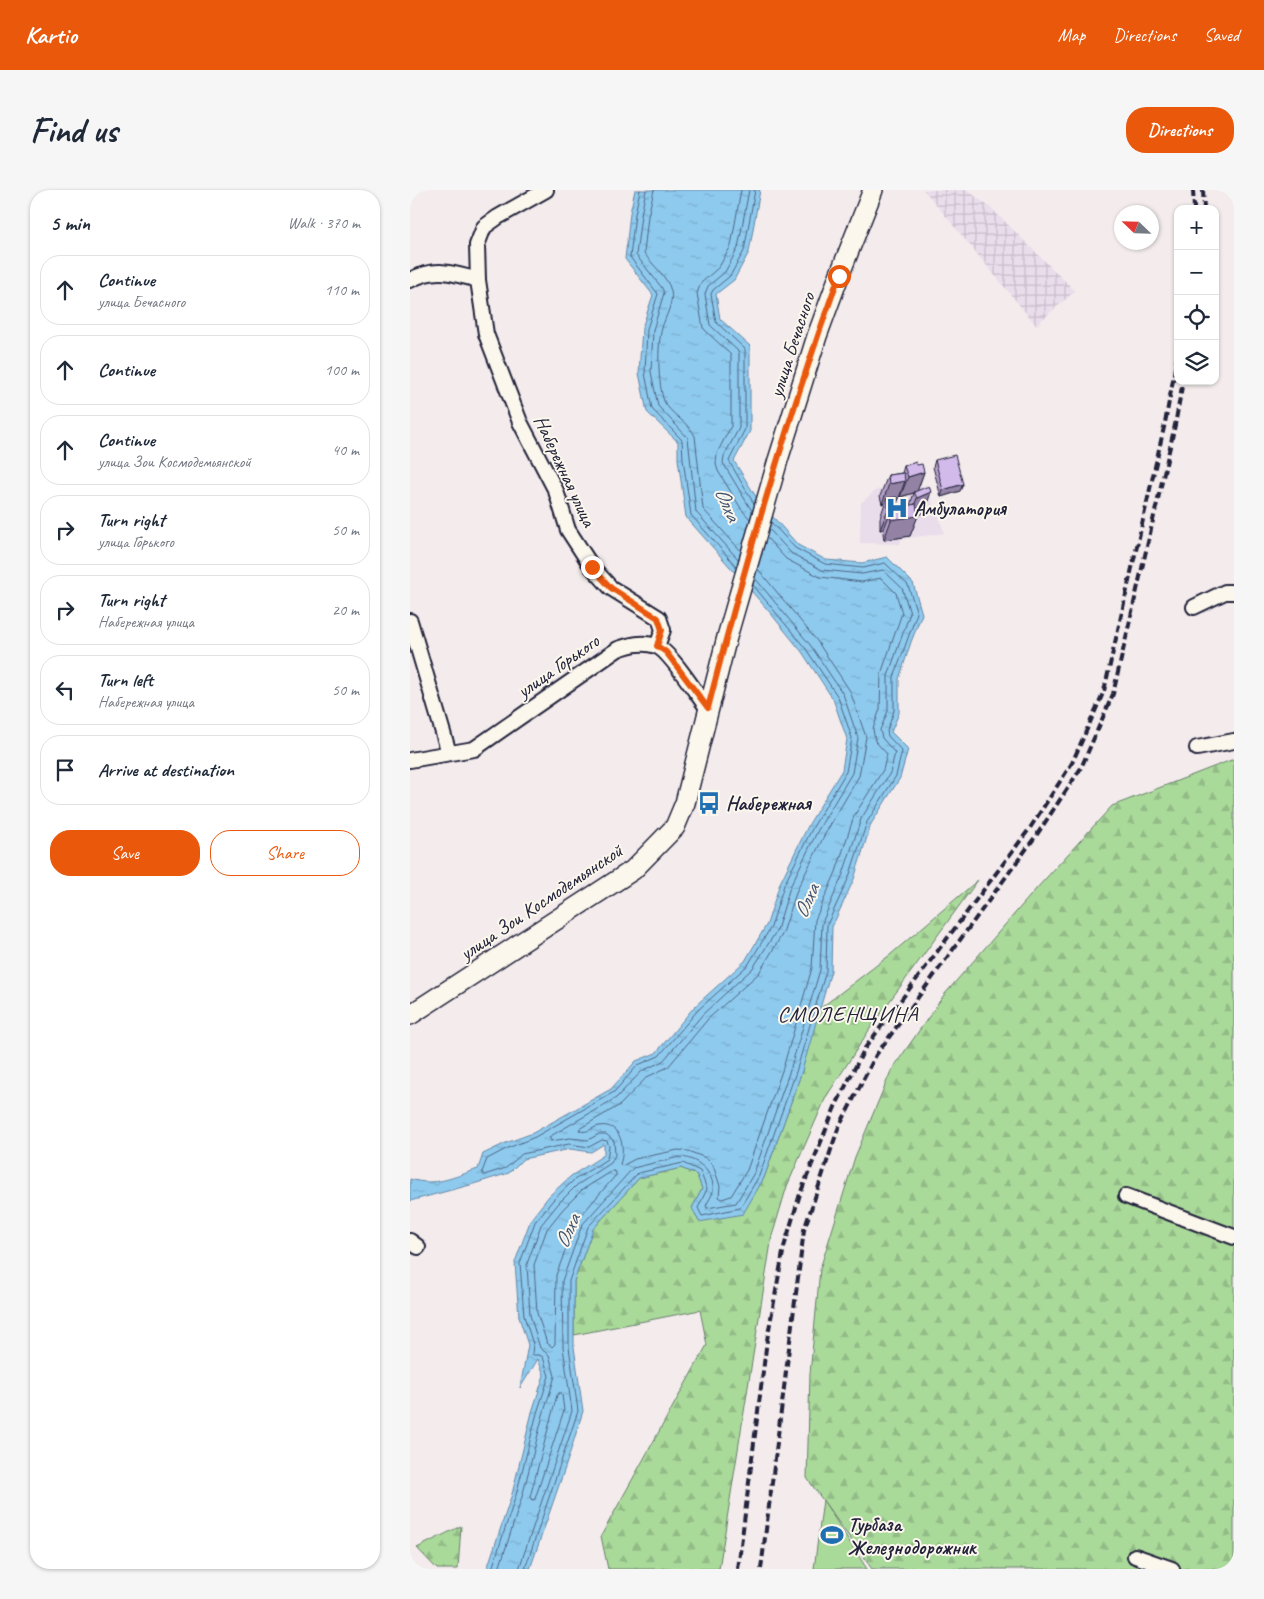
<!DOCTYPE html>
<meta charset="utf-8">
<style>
:root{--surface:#fff;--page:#f6f6f7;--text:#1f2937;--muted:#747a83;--line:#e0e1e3;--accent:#ea580c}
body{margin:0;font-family:Caveat,sans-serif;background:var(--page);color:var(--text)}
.controls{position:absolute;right:15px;top:15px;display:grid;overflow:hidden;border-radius:10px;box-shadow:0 1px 4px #0004}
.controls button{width:45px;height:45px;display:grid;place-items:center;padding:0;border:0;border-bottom:1px solid var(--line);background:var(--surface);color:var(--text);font:25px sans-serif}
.compass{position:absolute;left:704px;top:15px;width:45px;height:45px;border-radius:50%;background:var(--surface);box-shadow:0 1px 4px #0004;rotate:293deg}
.stop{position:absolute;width:15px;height:15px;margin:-11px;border:4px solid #ea580c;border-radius:50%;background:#fff}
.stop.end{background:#ea580c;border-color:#fff;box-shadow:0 1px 5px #0008}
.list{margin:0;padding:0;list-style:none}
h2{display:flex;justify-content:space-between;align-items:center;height:65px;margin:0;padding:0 20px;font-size:21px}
h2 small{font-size:16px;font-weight:400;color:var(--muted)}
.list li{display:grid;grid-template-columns:32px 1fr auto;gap:15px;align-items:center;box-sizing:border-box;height:70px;margin:0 10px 10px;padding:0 10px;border:1px solid var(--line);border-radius:20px}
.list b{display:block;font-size:19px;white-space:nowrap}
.list p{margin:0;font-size:16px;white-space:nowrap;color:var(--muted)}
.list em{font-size:16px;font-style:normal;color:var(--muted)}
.actions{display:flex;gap:10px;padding:15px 20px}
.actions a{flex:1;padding:11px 0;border:1px solid var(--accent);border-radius:20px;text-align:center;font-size:18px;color:var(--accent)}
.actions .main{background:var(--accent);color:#fff}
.icon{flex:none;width:28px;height:28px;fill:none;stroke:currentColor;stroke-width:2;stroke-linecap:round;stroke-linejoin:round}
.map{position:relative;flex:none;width:824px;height:1379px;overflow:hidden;border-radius:20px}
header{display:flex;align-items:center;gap:30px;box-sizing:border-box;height:70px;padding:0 25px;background:var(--accent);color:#fff}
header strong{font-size:24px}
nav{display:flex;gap:28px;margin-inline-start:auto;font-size:18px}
.intro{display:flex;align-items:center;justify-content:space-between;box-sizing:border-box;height:120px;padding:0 30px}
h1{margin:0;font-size:35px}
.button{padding:12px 22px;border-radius:20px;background:var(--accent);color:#fff;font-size:18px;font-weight:700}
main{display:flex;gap:30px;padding:0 30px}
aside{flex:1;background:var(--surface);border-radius:20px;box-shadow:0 1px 4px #0004}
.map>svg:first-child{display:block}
.built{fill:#e9dceb}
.industrial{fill:url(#industrial-grid)}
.grass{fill:#aada9a;stroke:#667e6a}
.forest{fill:url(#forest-firs);stroke:#667e6a}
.water{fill:url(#water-ripples);stroke:#6387a6}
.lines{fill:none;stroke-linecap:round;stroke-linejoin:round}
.shore{stroke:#4d6583;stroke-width:1}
.minor-casing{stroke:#22223b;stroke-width:18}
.secondary-casing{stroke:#22223b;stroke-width:22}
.minor{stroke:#fbf7ec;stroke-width:14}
.secondary{stroke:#fbf7ec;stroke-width:19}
.rail{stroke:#22223b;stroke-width:4;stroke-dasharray:8 4;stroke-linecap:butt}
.wall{fill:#b5a0c9;stroke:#22223b;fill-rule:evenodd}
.shaded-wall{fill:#9382a4;stroke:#22223b}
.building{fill:#d2baea;stroke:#22223b}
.route{stroke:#ea580c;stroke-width:6}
.labels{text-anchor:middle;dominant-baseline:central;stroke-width:4;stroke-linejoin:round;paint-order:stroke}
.street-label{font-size:20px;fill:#22223b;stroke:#fbf7ec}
.poi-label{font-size:20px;font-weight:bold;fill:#22223b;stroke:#fbf7ec;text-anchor:start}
.water-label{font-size:21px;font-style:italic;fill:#425471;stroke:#fbf7ec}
.quarter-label{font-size:22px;letter-spacing:1px;fill:#22223b;stroke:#fbf7ec}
</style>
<header>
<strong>Kartio</strong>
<nav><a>Map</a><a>Directions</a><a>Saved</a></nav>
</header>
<div class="intro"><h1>Find us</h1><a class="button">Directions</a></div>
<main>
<aside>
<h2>5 min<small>Walk · 370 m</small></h2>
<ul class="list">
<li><svg class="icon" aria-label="ahead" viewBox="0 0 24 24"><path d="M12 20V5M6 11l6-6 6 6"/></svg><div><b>Continue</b><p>улица Бечасного</p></div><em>110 m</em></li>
<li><svg class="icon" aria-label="ahead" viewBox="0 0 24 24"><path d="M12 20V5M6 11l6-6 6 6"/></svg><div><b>Continue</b></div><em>100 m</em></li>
<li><svg class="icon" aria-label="ahead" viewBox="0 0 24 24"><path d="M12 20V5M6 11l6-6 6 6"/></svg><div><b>Continue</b><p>улица Зои Космодемьянской</p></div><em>40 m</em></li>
<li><svg class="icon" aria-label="right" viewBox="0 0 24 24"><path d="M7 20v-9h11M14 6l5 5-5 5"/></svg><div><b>Turn right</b><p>улица Горького</p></div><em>50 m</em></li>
<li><svg class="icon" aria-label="right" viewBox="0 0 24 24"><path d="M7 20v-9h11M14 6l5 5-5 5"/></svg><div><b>Turn right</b><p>Набережная улица</p></div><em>20 m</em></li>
<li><svg class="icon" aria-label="left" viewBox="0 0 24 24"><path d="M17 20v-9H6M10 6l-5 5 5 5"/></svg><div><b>Turn left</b><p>Набережная улица</p></div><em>50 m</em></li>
<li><svg class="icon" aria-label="arrive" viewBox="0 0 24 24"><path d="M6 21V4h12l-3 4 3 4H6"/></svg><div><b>Arrive at destination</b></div></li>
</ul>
<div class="actions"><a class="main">Save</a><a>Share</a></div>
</aside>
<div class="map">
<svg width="824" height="1379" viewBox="0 0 824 1379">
<defs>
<pattern id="industrial-grid" width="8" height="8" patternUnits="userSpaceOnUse" patternTransform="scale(1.25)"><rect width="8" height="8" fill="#e9dceb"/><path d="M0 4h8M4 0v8" fill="none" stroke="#c8bcca"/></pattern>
<pattern id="forest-firs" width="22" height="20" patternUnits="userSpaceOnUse" patternTransform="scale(1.25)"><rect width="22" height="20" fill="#aada9a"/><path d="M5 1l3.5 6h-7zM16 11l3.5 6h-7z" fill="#92bb86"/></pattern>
<pattern id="water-ripples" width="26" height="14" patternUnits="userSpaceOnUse" patternTransform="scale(1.25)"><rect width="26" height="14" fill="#8ecaee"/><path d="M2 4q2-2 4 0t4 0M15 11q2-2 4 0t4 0" fill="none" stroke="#7aadcd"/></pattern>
</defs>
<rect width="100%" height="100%" fill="#f3ebec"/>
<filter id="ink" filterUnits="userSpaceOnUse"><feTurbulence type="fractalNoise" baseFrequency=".02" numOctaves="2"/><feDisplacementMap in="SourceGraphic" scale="10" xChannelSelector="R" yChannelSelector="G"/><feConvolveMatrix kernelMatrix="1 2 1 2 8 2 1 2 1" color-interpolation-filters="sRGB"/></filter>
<g filter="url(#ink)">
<polygon class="built" points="505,287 509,298 517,294 525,324 528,324 534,343 491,349 490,354 450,353 451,313 465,301"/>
<polygon class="industrial" points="514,0 557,0 583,20 665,101 626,135"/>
<polygon class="grass" points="413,1310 457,1379 404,1379"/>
<g class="forest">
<polygon points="824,569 824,1379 462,1379 397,1288 400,1184 410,1079 445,967 481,881 534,805 627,698 702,616"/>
<polygon points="568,690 463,834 416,907 377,996 362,1046 309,1379 198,1379 191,1346 297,1155 290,1120 164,1145 164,1091 183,1039 229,988 271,978 287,985 292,999 282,1018 333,1023 354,988 391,884 408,820 480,765"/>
<polygon points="51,1336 48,1379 27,1379 7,1358"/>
</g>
<path class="water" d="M225,0H350L339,62L324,90L306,104L310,129L340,156V241L324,271L348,310L388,355L416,370L452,373L477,367L503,393L512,424L501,452L489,489V523L481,542L498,559L490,588L461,634L444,689L422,737L421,781L391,884L354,988L333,1024L289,1032L282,1018L292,999L287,985L271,978L229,988L183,1039L164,1091V1157L173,1221L157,1272L120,1379H77L102,1304L122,1222L134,1185L128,1169L110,1198L118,1155L109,1127L105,1072L121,1029L139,1006L161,986L194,965V954L181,962L160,959L113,969L99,983L60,995L0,1011V989C26,997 43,987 68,979L73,964L96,953L123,943L201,899L226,871L246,863L284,817L335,771L357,734L370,693L399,634L432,580L437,549L423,509L392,462L357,419L276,327L268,269V252L237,222L229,183L232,138L243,105L215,69L220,23Z"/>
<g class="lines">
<g class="shore">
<polyline points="230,0 225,24 220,67 248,104 237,139 235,183 242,219 272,250 273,269 281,325 326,376"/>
<polyline points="236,0 231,25 226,65 252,98 254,103 243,140 241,182 248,216 278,248 286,322 328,369"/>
<path d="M244,0L238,26L234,63C242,75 258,87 261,101C264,113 255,127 252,138C247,155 248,195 254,211C259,223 279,233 285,246L293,319L331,361"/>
<polyline points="331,0 321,56 309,77 291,93 287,103 293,138 321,165 321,236 307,263 306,274 308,281 332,320 340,329"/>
<polyline points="339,0 328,58 315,82 298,96 295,104 300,135 329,162 329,238 314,266 313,273 342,321"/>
<polyline points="344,314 319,271 335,239 335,159 306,132 301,104 303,100 320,86 334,61 345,0"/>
<path d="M348,379L407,451L440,501L456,547L449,586L415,644L387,700L373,743L349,783L298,829L258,877L237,887L210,915L169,939L170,941C178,943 181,938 189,936C211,932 216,958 210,974L212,976L225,969L268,960L278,961L296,968L303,975L310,996L309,1007L312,1009L321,1006L337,980L373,878L402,778L405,730L426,682L444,626L473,580L477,564L465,551L463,539L470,519L471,484L492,423L486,403L471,388L452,392L410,387L376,369L357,348"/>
<polygon points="203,981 206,982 206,985 167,1030 146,1085 145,1154 142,1157 137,1153 127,1123 124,1075 137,1039 153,1019 172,1000"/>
<polygon points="150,1203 152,1205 154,1220 125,1309 122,1310 120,1307 147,1205"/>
<polyline points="82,1379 106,1305 127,1223 139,1186 133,1167 129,1165 124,1165 122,1164 123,1154 114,1126 110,1073 125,1032 143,1010 164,990 197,969 199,956 197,951 192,950 179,957 159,954 112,964 96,978 74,985 72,982 77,969 98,958 125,947 204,902 228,875 249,866 288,820 338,775 361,737 374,695 403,637 436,582 442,548 428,507 396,459 343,395"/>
<polyline points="89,1379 112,1307 133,1225 145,1186 139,1165 130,1158 120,1125 117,1074 131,1035 148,1014 167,995 201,973 205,965 204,951 196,944 189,944 178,950 160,948 141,951 139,947 206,908 232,881 253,871 293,824 343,778 367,740 380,697 408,640 442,583 448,548 433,504 401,456 345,388"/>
<path d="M109,1379L162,1221L153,1157L152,1091L172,1035L223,978L269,967C286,967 305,982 303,1001C302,1006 298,1011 296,1016L297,1018L326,1013L344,983L380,880L410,780L412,733L433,684L451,629L480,583L485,563L472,548L470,540L478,521V486L500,423L492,398L473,380L452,384L412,380L381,363L359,339"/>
<polyline points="115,1379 168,1221 159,1157 159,1091 178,1037 228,983 273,973 290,981 297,999 288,1018 292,1026 330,1018 349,986 386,882 416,781 417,735 439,687 457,632 486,586 492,561 478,546 477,541 484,521 484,487 507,423 498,395 475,373 453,378 415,374 385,358 361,332"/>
</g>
<defs>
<g id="minor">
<polyline points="136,0 88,27 74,37 67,55 68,90 76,144 110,232 146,301 158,340 182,377 201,398 249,428 253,440 247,456"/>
<path d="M0,90C27,76 41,83 68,90"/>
<polyline points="784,417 815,402 824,402"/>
<polyline points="0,431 39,563"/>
<polyline points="787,558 824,551"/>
<path d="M0,570L64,559L208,459C220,455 233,451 246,456C259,460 288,506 298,519"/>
<polyline points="716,1006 824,1047"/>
<polyline points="0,1051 8,1057"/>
<polyline points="725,1366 762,1379"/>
</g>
<polyline id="secondary" points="0,825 223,680 265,637 275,613 317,447 368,270 407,146 429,86 463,0"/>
</defs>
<use href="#minor" class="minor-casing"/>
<use href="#secondary" class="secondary-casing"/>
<use href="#minor" class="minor"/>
<use href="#secondary" class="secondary"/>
<g class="rail">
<polyline points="783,0 784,19"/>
<polyline points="793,0 794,19"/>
<polyline points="328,1379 357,1150 374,1057 390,1004 425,917 455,858 620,638 662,573 694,501 755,233 768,163"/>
<polyline points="351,1379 394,1040 428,939 466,865 628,643 671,578 703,504 765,235 773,191"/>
</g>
</g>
<g class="wall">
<polygon points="525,270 553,294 550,301 531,307 523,277"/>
<path d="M507,275L514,282L507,301L514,323L508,325L500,346L474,350L473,343L474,339L470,340V328L475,313L472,314L470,306L478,285L492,283L494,276ZM504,303L500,315L496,316L494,320L487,322V312L490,306V307Z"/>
</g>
<g class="shaded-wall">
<polygon points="514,282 507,302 490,307 498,287"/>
<polygon points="495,291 488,311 478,313 477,308 475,313 472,314 479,294"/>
<polygon points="553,294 550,301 531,307 533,300"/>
<polygon points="521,302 514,323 506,326 508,326 500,346 474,350 481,330 480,323 474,339 470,340 478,319 488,319 484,329 500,327 507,308"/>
</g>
<g class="building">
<polygon points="545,265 553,294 533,300 525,270"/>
<polygon points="506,272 507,275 512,274 514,282 498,287 494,276"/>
<polygon points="494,283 495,291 479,294 478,285"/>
<polygon points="519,296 521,302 507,308 504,302"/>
<polygon points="487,307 488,319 478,319 477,308"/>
<polygon points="506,314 508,326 481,330 480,323 497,320 496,316"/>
</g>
</g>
<g class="lines" filter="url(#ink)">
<path class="route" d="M182,377L201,398L248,428L252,440L247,456L256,462L298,518C335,373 378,227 429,86"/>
</g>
<defs>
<symbol id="hospital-bare" viewBox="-9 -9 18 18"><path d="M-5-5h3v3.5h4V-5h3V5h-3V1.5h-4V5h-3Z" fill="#1f6fb2" stroke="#fbf7ec" stroke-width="2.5" paint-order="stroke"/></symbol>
<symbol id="bus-bare" viewBox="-9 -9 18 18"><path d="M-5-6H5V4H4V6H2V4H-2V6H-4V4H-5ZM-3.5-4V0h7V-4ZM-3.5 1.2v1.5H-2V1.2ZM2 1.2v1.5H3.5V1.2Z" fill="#1f6fb2" stroke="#fbf7ec" stroke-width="2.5" paint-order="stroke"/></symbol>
<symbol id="stadium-bare" viewBox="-9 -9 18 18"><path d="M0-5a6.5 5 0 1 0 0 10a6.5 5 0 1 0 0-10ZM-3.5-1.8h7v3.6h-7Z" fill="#1f6fb2" stroke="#fbf7ec" stroke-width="2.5" paint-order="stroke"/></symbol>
</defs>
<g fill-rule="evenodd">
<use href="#hospital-bare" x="471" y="302" width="32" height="32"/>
<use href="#bus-bare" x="283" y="597" width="32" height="32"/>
<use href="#stadium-bare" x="406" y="1329" width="32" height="32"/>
</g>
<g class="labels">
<g class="street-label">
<text transform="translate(382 155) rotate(-72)">улица Бечасного</text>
<text transform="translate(155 281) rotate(65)">Набережная улица</text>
<text transform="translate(148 476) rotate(-35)">улица Горького</text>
<text transform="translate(131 712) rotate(-34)">улица Зои Космодемьянской</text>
</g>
<g class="poi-label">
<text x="504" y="318">Амбулатория</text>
<text x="316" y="613">Набережная</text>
<text x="438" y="1334">Турбаза<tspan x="438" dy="23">Железнодорожник</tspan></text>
</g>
<g class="water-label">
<text transform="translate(318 314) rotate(67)">Олха</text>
<text transform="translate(396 711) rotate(-66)">Олха</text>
<text transform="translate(157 1041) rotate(-66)">Олха</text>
</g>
<g class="quarter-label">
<text x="438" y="824">СМОЛЕНЩИНА</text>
</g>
</g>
</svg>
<div class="controls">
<button>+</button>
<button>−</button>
<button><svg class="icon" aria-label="locate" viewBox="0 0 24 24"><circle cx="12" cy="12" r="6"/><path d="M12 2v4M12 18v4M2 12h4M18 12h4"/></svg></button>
<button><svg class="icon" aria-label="layers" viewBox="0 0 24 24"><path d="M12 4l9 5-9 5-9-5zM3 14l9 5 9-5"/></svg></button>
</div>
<svg class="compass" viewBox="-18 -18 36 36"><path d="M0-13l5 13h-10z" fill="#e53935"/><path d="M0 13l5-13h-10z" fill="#747a83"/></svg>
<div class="stop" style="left:429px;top:86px"></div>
<div class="stop end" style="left:182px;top:377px"></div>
</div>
</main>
